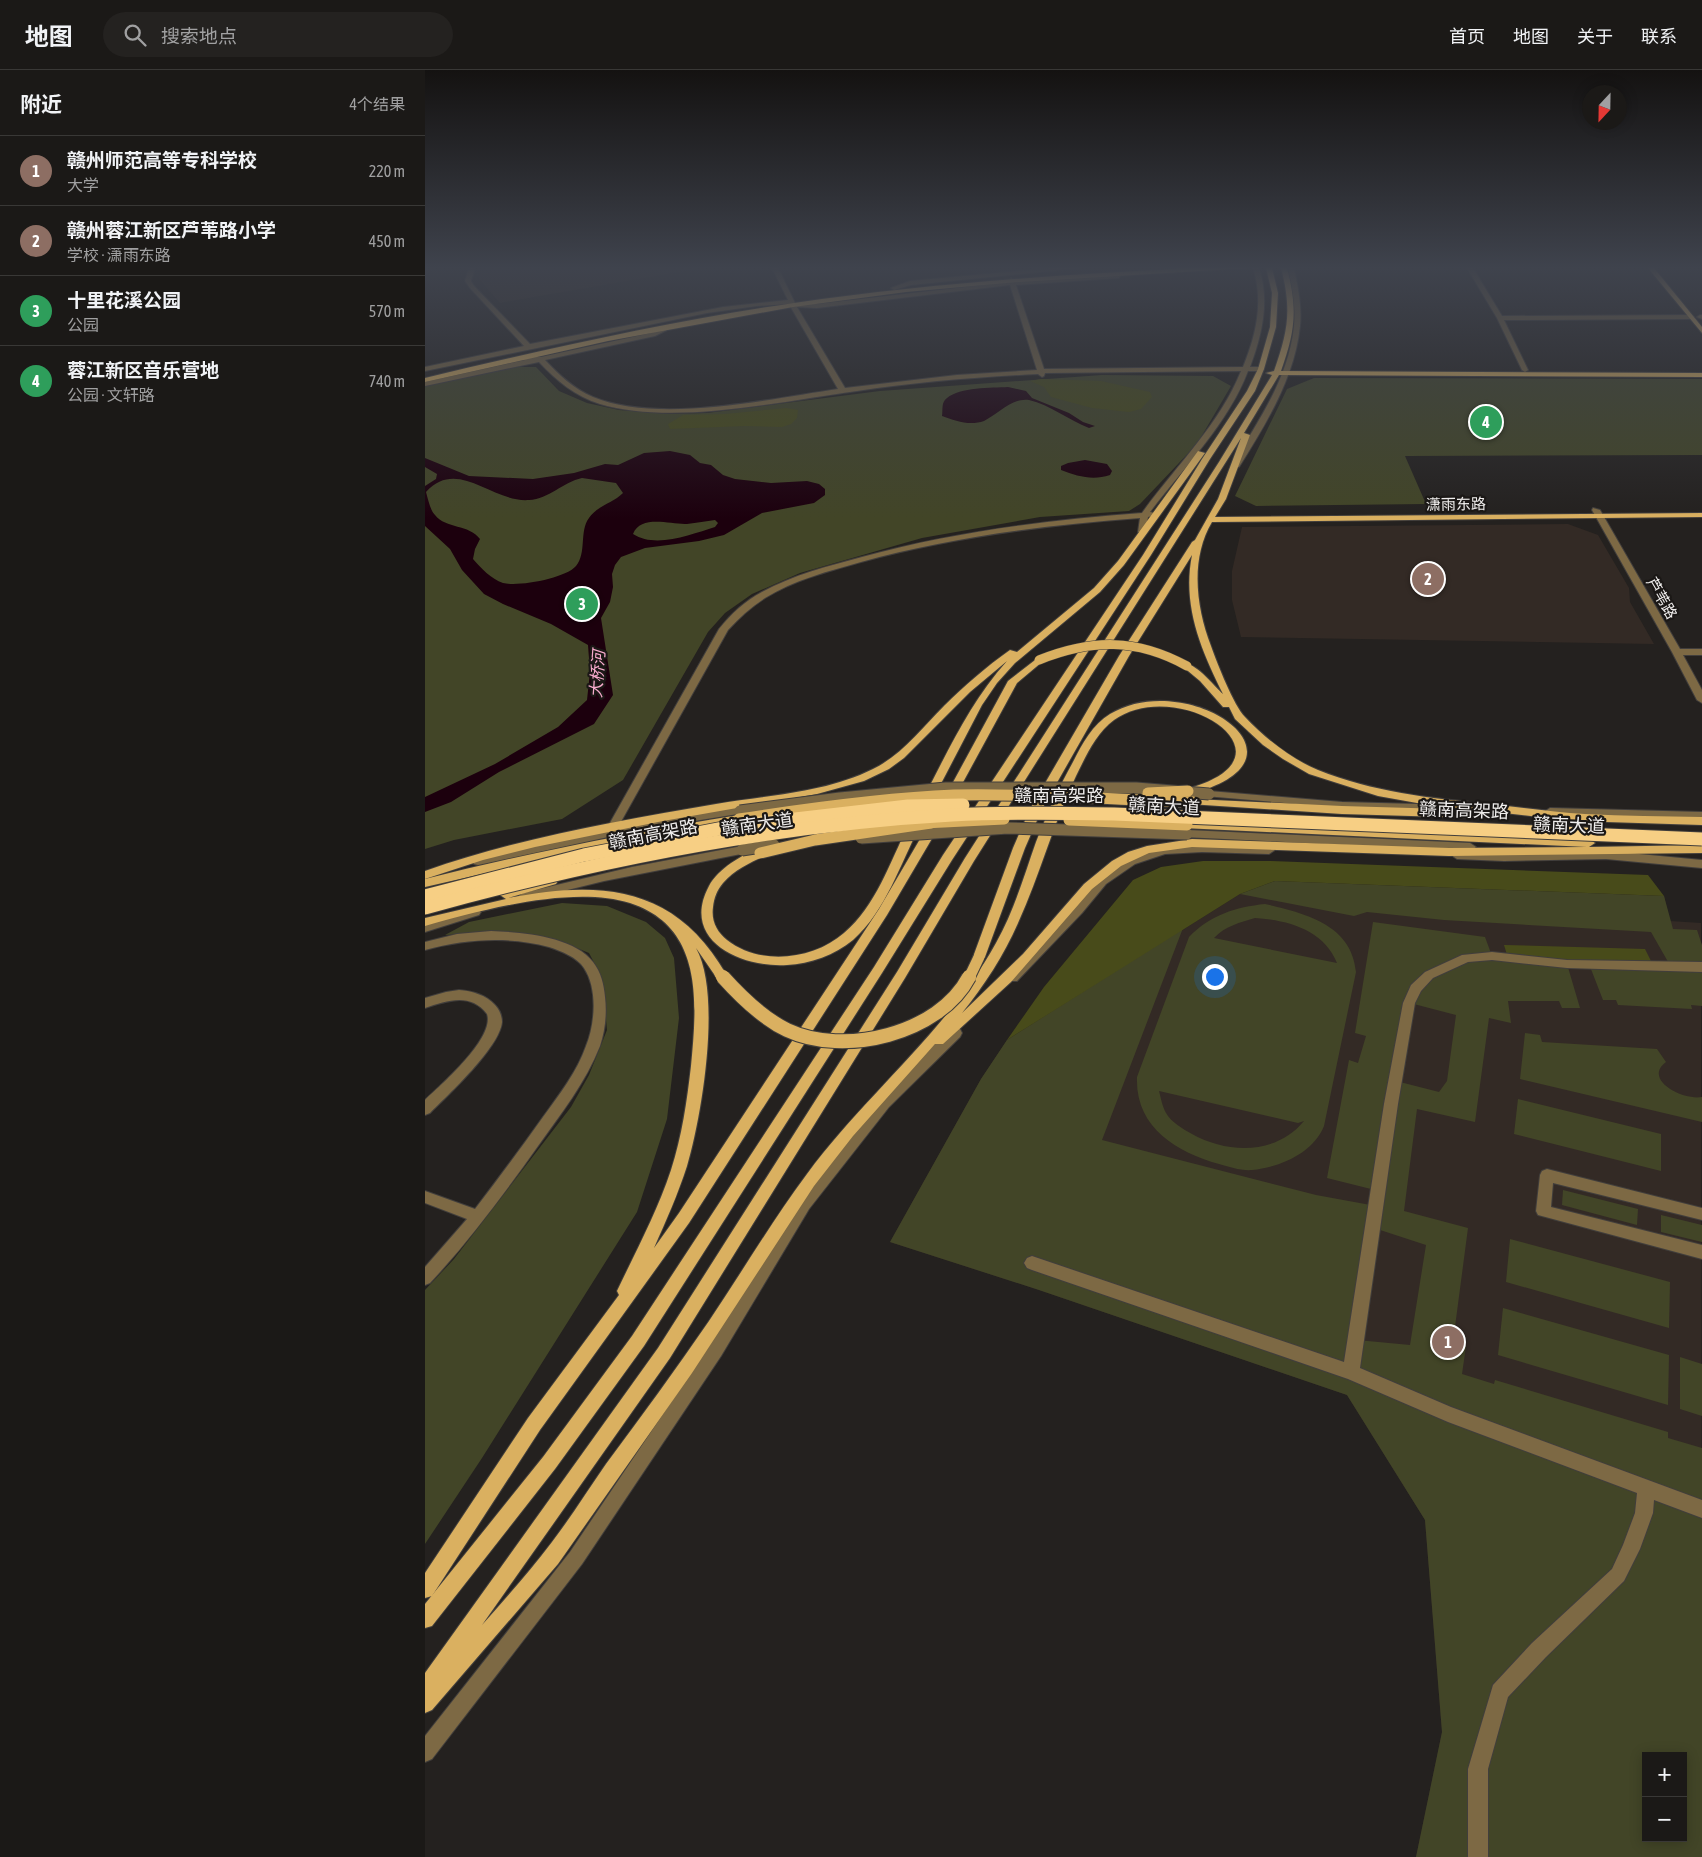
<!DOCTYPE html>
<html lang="zh">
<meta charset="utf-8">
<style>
:root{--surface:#1b1917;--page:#242220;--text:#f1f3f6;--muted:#a0a0a1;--line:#393836;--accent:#90b8fd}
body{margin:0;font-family:"Asap Condensed","Noto Sans SC",sans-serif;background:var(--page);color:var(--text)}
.controls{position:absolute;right:15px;bottom:15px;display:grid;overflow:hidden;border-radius:0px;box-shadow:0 2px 12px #0003}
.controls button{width:45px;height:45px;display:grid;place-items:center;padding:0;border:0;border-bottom:1px solid var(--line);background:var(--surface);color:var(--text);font:25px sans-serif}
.compass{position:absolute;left:1157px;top:15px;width:45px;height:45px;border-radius:50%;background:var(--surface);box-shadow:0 2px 12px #0003;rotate:202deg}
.you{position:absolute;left:789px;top:906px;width:18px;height:18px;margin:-12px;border:4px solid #fff;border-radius:50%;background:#1a73e8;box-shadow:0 0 0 8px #1a73e833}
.badge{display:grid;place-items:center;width:32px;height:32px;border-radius:50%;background:var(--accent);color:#fff;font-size:16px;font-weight:700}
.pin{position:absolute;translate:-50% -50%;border:2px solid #fff;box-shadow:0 1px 5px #0006}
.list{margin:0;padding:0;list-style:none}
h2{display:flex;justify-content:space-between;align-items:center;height:65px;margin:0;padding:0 20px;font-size:21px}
h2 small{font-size:16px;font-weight:400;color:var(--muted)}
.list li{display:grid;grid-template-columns:32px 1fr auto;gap:15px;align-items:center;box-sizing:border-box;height:70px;padding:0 20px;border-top:1px solid var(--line)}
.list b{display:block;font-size:19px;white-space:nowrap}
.list p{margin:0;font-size:16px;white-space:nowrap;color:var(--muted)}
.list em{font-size:16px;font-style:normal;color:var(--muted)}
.icon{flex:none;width:28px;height:28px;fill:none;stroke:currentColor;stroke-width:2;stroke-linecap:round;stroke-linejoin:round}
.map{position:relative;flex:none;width:1277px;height:1787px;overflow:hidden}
header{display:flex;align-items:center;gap:30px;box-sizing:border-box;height:70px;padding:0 25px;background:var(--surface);border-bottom:1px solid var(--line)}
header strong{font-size:24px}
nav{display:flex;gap:28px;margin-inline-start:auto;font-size:18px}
.search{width:350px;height:45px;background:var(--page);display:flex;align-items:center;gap:12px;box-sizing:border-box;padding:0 18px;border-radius:28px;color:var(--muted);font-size:19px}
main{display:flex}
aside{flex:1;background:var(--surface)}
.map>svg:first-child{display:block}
.built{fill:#332a25;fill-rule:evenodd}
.green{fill:#424527;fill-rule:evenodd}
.forest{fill:#484b1a}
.water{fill:#1c000d;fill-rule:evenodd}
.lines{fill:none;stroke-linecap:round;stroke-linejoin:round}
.minor-casing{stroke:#413e3c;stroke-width:2}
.major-casing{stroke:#413e3c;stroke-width:2}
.minor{fill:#7d6944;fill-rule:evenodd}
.major{fill:#dab060;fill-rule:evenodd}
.minor-bridge-casing{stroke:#413e3c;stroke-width:13;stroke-linecap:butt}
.major-bridge-far2-casing{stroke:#413e3c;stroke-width:10;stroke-linecap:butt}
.major-bridge-far1-casing{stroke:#413e3c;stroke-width:13;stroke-linecap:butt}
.major-bridge-casing{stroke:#413e3c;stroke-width:16;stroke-linecap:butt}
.highway-bridge-casing{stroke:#413e3c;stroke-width:15;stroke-linecap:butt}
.minor-bridge{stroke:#7d6944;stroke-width:11}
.major-bridge-far2{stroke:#dab060;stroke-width:9}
.major-bridge-far1{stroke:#dab060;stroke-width:11}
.major-bridge{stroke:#dab060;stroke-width:14}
.highway-bridge{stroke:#f7cf84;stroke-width:13}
.labels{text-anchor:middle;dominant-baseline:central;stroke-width:4.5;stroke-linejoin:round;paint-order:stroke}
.far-street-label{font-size:15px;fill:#f0eeed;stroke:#1b1816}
.far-water-label{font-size:16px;font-style:italic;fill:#f8abcd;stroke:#1b1816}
.street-label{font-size:18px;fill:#f0eeed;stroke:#1b1816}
</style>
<header>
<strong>地图</strong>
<div class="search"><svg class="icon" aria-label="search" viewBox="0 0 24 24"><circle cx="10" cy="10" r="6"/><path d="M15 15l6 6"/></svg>搜索地点</div>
<nav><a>首页</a><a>地图</a><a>关于</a><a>联系</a></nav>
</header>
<main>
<aside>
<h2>附近<small>4个结果</small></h2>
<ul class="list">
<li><span class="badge" style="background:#8d6e63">1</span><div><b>赣州师范高等专科学校</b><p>大学</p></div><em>220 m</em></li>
<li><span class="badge" style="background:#8d6e63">2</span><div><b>赣州蓉江新区芦苇路小学</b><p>学校 · 潇雨东路</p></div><em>450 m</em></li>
<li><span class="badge" style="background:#2e9e5b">3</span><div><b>十里花溪公园</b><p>公园</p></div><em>570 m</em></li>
<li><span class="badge" style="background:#2e9e5b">4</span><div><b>蓉江新区音乐营地</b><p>公园 · 文轩路</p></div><em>740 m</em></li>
</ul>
</aside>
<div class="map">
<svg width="1277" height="1787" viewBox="0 0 1277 1787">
<rect width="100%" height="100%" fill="#24211f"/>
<g class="built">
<polygon points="57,198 277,198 75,233 54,209"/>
<polygon points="1143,454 1173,465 1204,518 1205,532 1229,574 816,567 807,530 807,501 817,457"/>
<path d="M815,824L1239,826L1245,851L1276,853L1277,1787H991L1017,1662L1000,1450L922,1325L614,1220L465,1172L556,1009L582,970ZM1221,1686H1258V1768H1221Z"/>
</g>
<g class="green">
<polygon points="83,297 111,297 134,321 162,333 194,340 244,344 282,343 455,321 677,305 788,306 806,316 772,374 715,434 704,441 615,447 497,468 375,503 327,524 300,543 283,562 198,710 137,749 29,770 0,779 0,316"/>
<polygon points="889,308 1277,309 1277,385 980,386 1001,434 831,436 810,426 862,319"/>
<polygon points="850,811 1239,826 1248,859 1272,860 1277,875 1277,936 1266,935 1267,939 1193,935 1191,930 1178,930 1164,894 1246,897 1226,862 1019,850 942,842 929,846 815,824"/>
<polygon points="137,833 182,836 221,852 240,868 249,888 254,948 242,1049 212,1142 57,1388 0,1474 0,1220 29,1189 146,1037 164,1005 182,960 177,908 164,883 137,872 86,862 20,865 44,852"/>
<path d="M840,834C879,843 927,854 931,902L899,1056C888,1083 856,1097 827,1100C817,1101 804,1097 794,1094C751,1082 710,1057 712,1007L764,867C785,845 811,837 840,834ZM830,848C863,850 899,860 912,893L789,868C800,856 814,853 830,848ZM734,1021L873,1053L879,1051C851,1085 803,1084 767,1064C758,1059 746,1052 741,1043C737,1036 736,1028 734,1021Z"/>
<path d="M948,852L1060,867L1067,886L1142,894L1155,938H1137L1134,931H1083L1086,953L1064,948L1050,1052L992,1039L979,1141L1043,1158L1028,1272L1041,1276L1037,1304L1069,1314L1070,1310L1243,1362V1368L1277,1378V1787H991L1017,1662L1000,1450L922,1325L614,1220L465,1172L556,1009L582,970L758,858L677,1070L891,1125L951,1136L954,1121L902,1108L924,990L933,993L941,966L930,963ZM985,933L1031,945L1022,1011L1014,1022L971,1011ZM949,1158L1001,1175L985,1275L932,1270ZM1221,1686H1258V1768H1221Z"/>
<path d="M1100,963L1115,965L1117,972L1232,979L1241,992C1217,1010 1259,1031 1277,1027V1052L1095,1009Z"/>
<polygon points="1093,1029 1236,1064 1236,1101 1089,1064"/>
<polygon points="1138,1120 1213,1139 1212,1155 1137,1135"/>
<polygon points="1236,1145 1277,1155 1277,1172 1236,1162"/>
<polygon points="1085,1169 1245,1212 1244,1258 1081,1212"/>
<polygon points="1078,1238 1244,1285 1243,1335 1073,1285"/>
<polygon points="1255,1287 1277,1294 1277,1346 1255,1339"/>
</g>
<g class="forest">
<polygon points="616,309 676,311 725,322 727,327 716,339 704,342 667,338 626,327 619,317 605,311"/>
<polygon points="361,338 373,340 372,348 366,354 357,357 320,356 245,359 243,354 258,345 300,344"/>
<polygon points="778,791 846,791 1223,805 1239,826 850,811 815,824 582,970 619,917 708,810 736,797"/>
<polygon points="1079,875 1220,879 1229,897 1083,888"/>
</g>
<g class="water">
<path d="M583,317L601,321L607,328L644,343L658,352L670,356L664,358C644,350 625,335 604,330C588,327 572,345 559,351C545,356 530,351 517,346C518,340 516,332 522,328C535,317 566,318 583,317Z"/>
<path d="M245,381L265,385L275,393L286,395L298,405L310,409L346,413L382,411L394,414L400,419V425L389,433L337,443L299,465L274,471L220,478L196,487L190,495L187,504L188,517L185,532L176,548L188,625L169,654L74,702L26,732L0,742V727L70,694L133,657L162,630L165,602L163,575L126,554L78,534L59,524L37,500L25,479L0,456V416L11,409L12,404L0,397V388L44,406L108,409L149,403L180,394L193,395L219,383ZM157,408L191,413L198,423C188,433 172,436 164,448C154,461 162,483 151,496C141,508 94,517 78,513C66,509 56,498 48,489L50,479L55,469C44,454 21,459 10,445C5,440 3,429 1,422C33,387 67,433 104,430C124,429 138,412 157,408ZM290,450L293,453L290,457C267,464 231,479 208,464C216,444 246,455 262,454C272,453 281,451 290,450Z"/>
<path d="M660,390L682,394L687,401L685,405C667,411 652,406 636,400V396L643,393Z"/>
</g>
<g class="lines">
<defs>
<g id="minor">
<path d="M44,198H50L46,211L49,216L105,274L298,237L363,230L347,198H353L370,233L392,234L584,212L586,208L589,211L696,205L694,208L591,215L619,299L818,297C831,265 839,232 828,198H834C845,231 837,265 825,297H836L839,299L836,301H823C803,354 759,397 725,442L734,444L723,447L720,464L713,462L715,448C621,455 527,467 436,492C404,501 369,510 340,528C326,537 314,548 303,560L193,757L225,750L315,737L319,739L321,741L319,743L225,758L53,795L49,794L47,791L49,788L181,760L294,559C306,544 320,531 337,522C368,505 403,496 437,487C528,462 622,450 717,443C750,397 795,354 816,301L620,303L619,306L617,307L613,304C552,307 492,312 432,321C357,331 249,356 175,334C150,326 132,311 114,292L0,316V312L100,290L91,289V287H116L226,263L246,254L248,255V257L230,266L120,290C134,305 149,319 168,327C233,354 344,329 413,319L364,234L332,236L282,243L0,301V297L99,276L45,218L40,211ZM585,215L612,300L532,305L420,318L372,237L392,238Z"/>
<polygon points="627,198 654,198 486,215 469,220 466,218 485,211"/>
<path d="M863,198H869C873,217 877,237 875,256C870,307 841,354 814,397H808L807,395C833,351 864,308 869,256C871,236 867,217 863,198Z"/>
<polygon points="1042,198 1048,198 1077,246 1266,245 1269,247 1266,249 1079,250 1103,300 1100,302 1097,300 1072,248"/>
<polygon points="1275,245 1277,245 1277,249 1272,247"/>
<polygon points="1168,438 1175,440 1255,579 1277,579 1277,585 1258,585 1277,620 1277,633 1272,630 1247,582 1167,440"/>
<polygon points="784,721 917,732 1065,736 1071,740 1065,744 917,738 780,726 779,724"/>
<polygon points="1125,738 1277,742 1277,750 1121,744 1119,742"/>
<polygon points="762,760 1045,773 1051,777 1045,781 758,767 756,764 758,761"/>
<polygon points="777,774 844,776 850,780 844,784 777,782 740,784 710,794 681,814 657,843 592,911 584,911 582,908 584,905 649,837 673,808 702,788 739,776"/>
<polygon points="317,776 321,777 323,780 321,783 179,811 98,831 92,827 98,823 207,797"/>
<polygon points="1172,780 1277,790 1277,798 1181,789 1079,791 1032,789 1026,785 1032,781 1079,783"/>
<polygon points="50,838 56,842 54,845 0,862 0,854"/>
<path d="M66,861C95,862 149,866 168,892C176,902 179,915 180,927C182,944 180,961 175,976C161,1012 135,1045 113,1076C79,1124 45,1170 5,1213L0,1215V1197L42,1149L0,1133V1121L50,1139C73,1109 96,1078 118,1047C134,1025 152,1002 161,976C170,954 173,919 159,898C152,887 136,881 124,877C83,866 41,869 0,880V872L32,864Z"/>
<polygon points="1067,882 1142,890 1277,892 1277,902 1142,898 1067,890 1043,892 1008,908 996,921 990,933 973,1034 935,1298 1026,1337 1277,1430 1277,1448 1229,1430 1228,1443 1215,1479 1199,1511 1121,1587 1083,1627 1063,1699 1063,1787 1043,1787 1043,1699 1068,1615 1107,1573 1187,1499 1198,1475 1210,1443 1212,1423 1023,1352 923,1309 607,1200 602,1198 599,1193 602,1188 607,1186 919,1292 959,1034 978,933 986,915 1000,902 1037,885"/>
<path d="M34,920C47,921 61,925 70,935C74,939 77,946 77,952C75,977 23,1025 5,1043L0,1045V1030C17,1014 70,968 62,944C45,922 22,931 0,938V928L21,922Z"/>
<polygon points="530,958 535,959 537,963 535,967 464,1037 384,1139 296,1286 157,1494 7,1689 0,1692 0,1666 145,1482 284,1276 374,1131 454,1029 525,959"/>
<polygon points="1122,1099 1277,1138 1277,1150 1128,1113 1126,1137 1277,1175 1277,1189 1113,1145 1111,1141 1115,1105 1117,1101"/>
</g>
<g id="major">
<path d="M764,198H824L594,212L481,222L368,237L183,271L0,312V308C122,279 245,251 369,233C500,214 632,205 764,198Z"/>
<polygon points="841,198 847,198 853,223 851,257 839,299 830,321 785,389 726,485 527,790 457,903 219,1276 130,1399 7,1556 0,1558 0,1534 118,1387 207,1266 449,897 518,785 718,485 777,389 822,321 833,299 845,257 847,223"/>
<path d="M856,198H862C873,240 870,261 856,301L1277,303V307L854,305L819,363L825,365L801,429L790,447L1277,443V447L787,452C765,489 771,537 786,576C792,593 809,636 820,647C840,668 866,689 893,700C948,722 1004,728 1063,734C1095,737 1128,742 1160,744C1199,746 1238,746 1277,747V755L1150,751L992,733L953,726L884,704L858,689L838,675L810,649L804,637H798L775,611L757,596L759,594C771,592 789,616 798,624C776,580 757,536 767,485L704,586L617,739L600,778L560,887L558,890H550L548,887L588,778L605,739L694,586L767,472L770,470L793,429L816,368L549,791L480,908L245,1288L57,1555C81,1528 105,1501 127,1472C146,1447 163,1420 181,1394C216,1347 251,1299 284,1251C317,1202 347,1151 382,1104C441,1024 523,960 571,873C589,841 599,806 611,772C622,744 634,717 648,692C657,674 668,654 685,644C763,597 900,689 765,724L760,721L761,719C882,687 753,604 689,650C671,663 661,686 651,706C628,754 615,805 593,853C579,885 559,916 537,943L598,884L659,814L687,791L703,782L722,776L767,769L1024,778L1162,777L758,758L756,755L762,751L1164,769L1170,773L1164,777L1277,775V783L1024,786L767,777L724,783L696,796L667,819L586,912L518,974H510L428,1066L389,1116L267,1303L133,1494L7,1640L0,1643V1603L233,1278L472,902L540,788L794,392L847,305L841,303L849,301C863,261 867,240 856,198Z"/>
<polygon points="1223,198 1229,198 1277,257 1277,263"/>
<path d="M773,381L780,383L699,495L675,522L590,593L572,613L557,635L508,729H500L499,727C524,679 546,631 582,591L545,622L479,688L464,699L439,711L392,724L238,751L110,777L58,790L0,809V801C93,768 193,751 291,734C343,725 400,723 448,699C477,685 497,658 519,636C539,616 561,597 585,580L592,582L669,518L693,491Z"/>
<polygon points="614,587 619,590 617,592 592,613 530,727 529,729 521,729 520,727 583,611"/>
<polygon points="768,729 917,736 1055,740 1061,744 1055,748 917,744 764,734 763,732"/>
<path d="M314,745L318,746L320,749L318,752L156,781L0,817V809C104,783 208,762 314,745Z"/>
<path d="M509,751L515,755L462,845L264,1153L115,1360L7,1526L0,1528V1503L103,1348L194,1225L192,1221C211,1181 232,1142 246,1100C257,1066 262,1031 266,996C272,933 279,857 205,833C147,815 57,840 0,856V848L81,829L75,825L77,822L127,807L131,808L133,811L131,814L83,828C175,810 250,815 301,904L299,907H291L271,878C297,924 277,1046 262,1096C253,1124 241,1151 229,1178L254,1143L454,839L505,752Z"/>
<path d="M489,752L495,756C475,794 461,841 428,870C410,885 385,894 362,895C315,898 255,870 284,816C293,799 317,784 335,779L341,783L339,786C325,793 309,800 298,813C292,820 289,828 288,837C286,851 292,862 302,870C335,896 388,890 419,863C451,836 465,792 483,756Z"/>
</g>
</defs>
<use href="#minor" class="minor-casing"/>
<use href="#major" class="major-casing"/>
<use href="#minor" class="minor"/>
<use href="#major" class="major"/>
<defs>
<g id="minor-bridge">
<polyline points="315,741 415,728 521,718 711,718 784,724"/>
<polyline points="436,768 583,758 762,764"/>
<polyline points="317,780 349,775"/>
</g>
<path id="major-bridge-far2" d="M614,590C667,569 711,568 762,596"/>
<g id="major-bridge-far1">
<polyline points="723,723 763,721"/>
<path d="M314,749C385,738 457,728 529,725C609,723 688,730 768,732"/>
<polyline points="644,750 762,755"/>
<polyline points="499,753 579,749"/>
<polyline points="335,783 390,770 506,753"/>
<polyline points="295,904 299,908"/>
<polyline points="544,908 554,887"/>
</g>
<path id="major-bridge" d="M298,907C316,927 337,948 362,960C419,987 514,964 544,907"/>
<g id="highway-bridge">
<polyline points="0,826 159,785 309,756 483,736 538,735"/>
<path d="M0,838C173,790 348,755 527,745C581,742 635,743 689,744L1277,769"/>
</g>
</defs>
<use href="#minor-bridge" class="minor-bridge-casing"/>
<use href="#major-bridge-far2" class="major-bridge-far2-casing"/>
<use href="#major-bridge-far1" class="major-bridge-far1-casing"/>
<use href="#major-bridge" class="major-bridge-casing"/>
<use href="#highway-bridge" class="highway-bridge-casing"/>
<use href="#minor-bridge" class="minor-bridge"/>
<use href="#major-bridge-far2" class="major-bridge-far2"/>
<use href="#major-bridge-far1" class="major-bridge-far1"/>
<use href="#major-bridge" class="major-bridge"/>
<use href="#highway-bridge" class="highway-bridge"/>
</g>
<linearGradient id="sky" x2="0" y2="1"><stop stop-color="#141211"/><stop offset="0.44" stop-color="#3f434d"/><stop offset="1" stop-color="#3f434d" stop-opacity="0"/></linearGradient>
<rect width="1277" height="449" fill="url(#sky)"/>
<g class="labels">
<g class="far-street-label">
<text transform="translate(1031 434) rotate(-1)">潇雨东路</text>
<text transform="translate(1237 528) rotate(60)">芦苇路</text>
</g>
<g class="far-water-label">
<text transform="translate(172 604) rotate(-86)">大桥河</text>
</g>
<g class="street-label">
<text x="634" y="725">赣南高架路</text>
<text transform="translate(739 736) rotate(3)">赣南大道</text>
<text transform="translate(1039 740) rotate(2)">赣南高架路</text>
<text transform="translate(332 754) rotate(-8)">赣南大道</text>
<text transform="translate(1144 755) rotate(2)">赣南大道</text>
<text transform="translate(228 764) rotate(-11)">赣南高架路</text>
</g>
</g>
</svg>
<div class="controls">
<button>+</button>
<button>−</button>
</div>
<svg class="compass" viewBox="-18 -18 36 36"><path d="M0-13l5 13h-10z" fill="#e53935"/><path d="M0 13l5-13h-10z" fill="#a0a0a1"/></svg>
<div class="you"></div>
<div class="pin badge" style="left:1023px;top:1272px;background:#8d6e63">1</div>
<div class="pin badge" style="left:1003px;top:509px;background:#8d6e63">2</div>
<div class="pin badge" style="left:157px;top:534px;background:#2e9e5b">3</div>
<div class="pin badge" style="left:1061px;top:352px;background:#2e9e5b">4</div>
</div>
</main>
